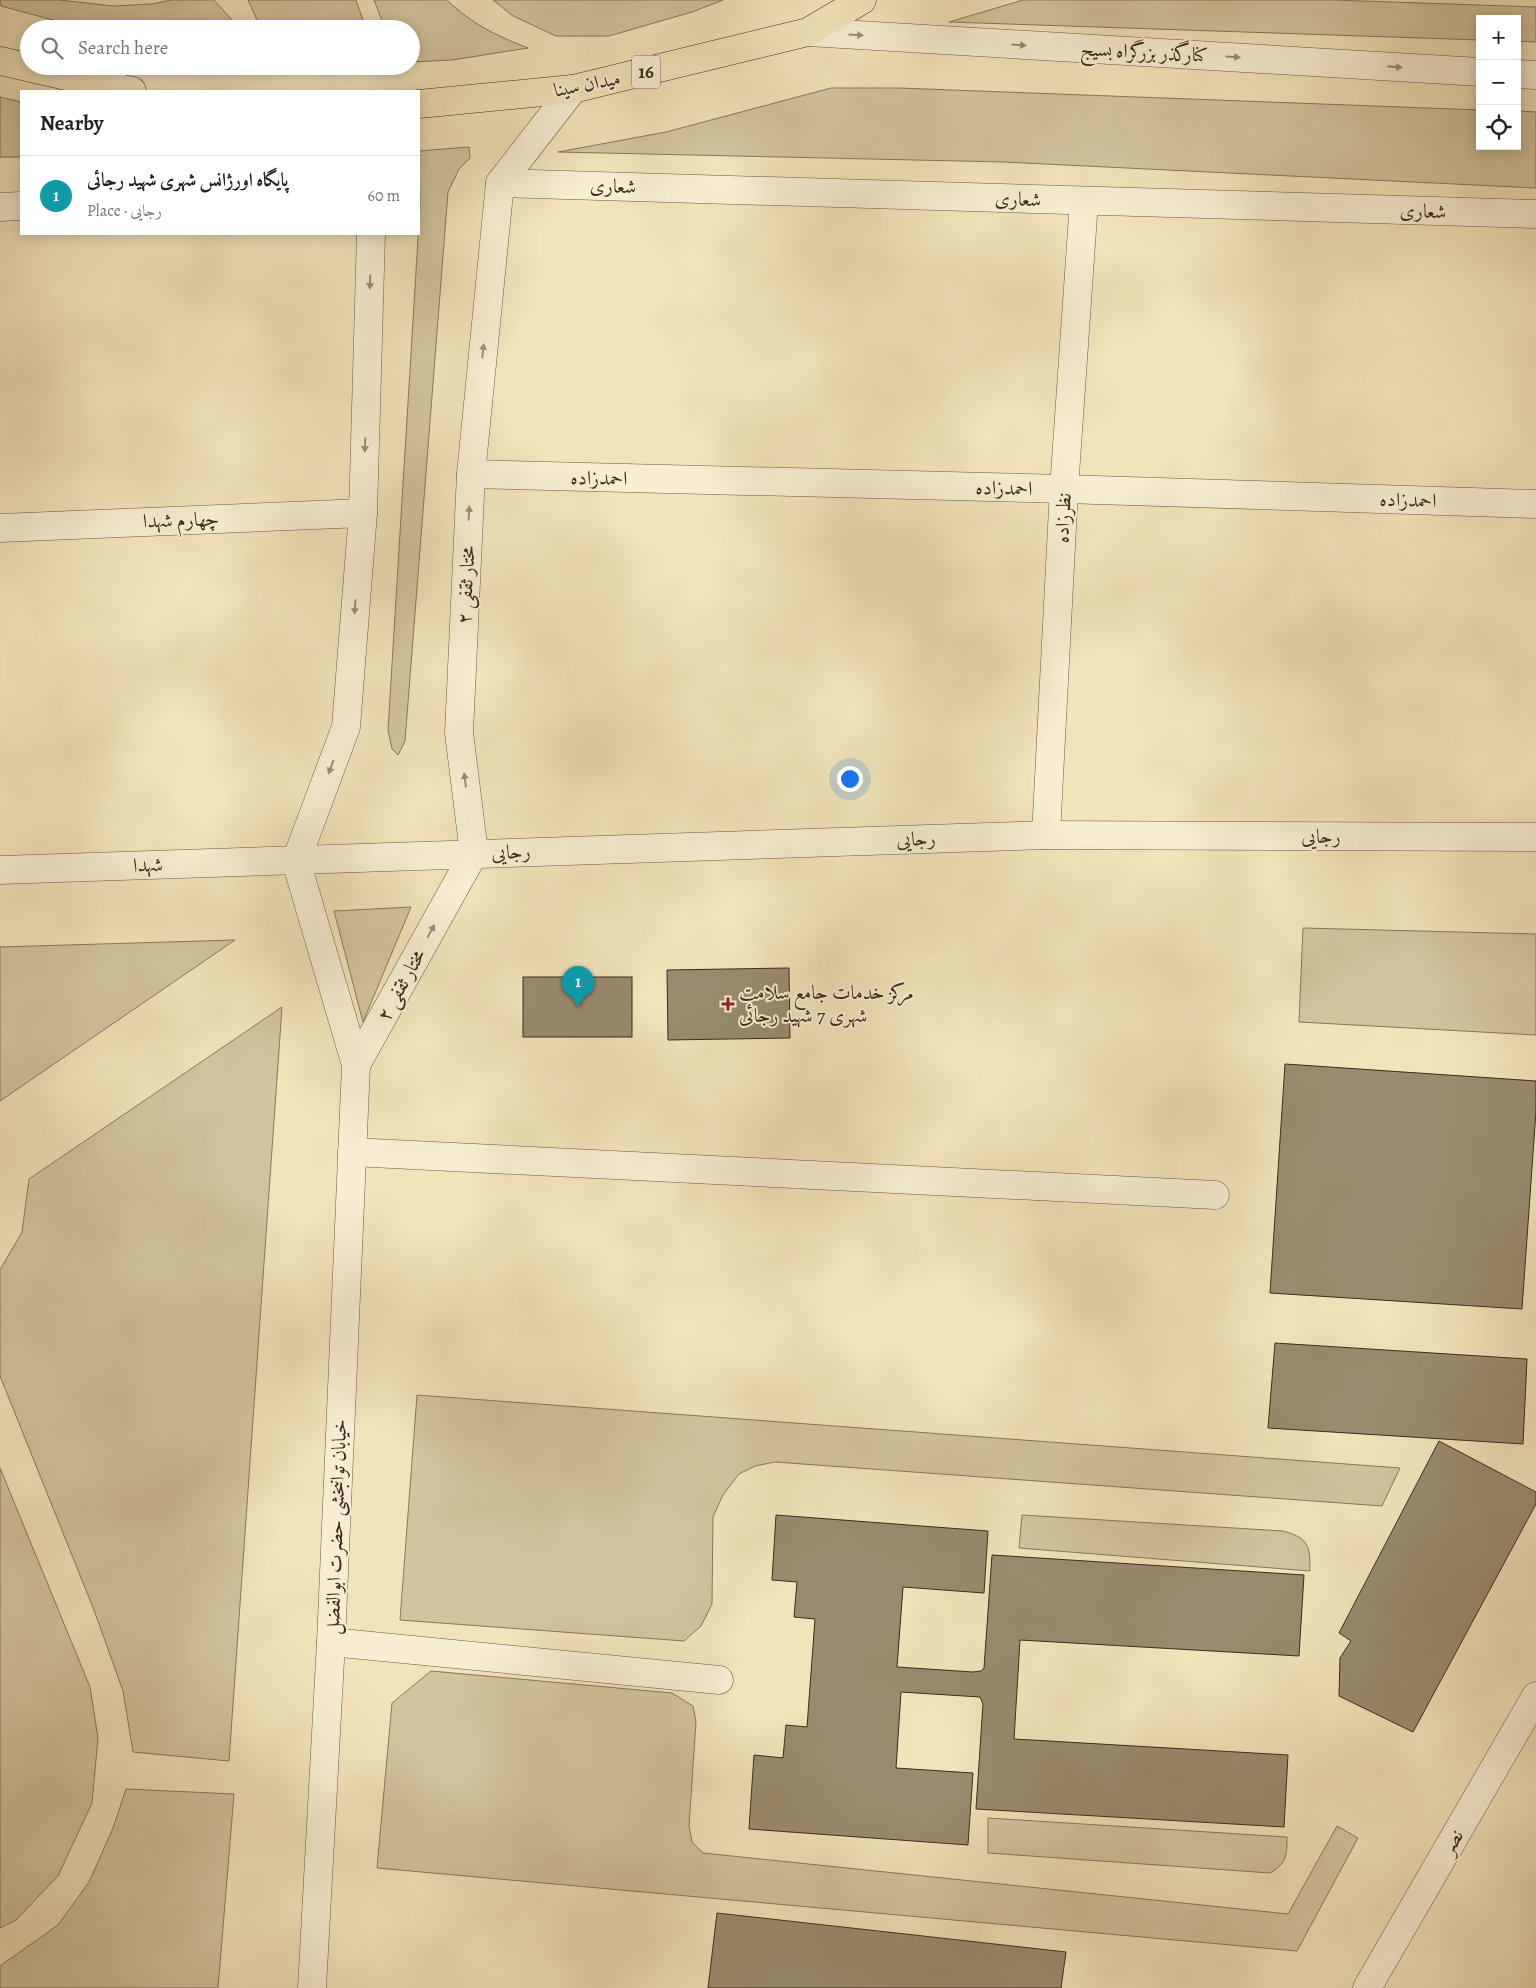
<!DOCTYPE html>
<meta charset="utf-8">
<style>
:root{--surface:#fff;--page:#f6f6f6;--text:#222;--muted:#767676;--line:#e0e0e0;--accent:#1a73e8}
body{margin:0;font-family:Alegreya,Amiri,serif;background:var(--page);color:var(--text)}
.controls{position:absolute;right:15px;top:15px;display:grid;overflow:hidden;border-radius:0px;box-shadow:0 2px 12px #0003}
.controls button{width:45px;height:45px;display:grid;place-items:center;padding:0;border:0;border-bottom:1px solid var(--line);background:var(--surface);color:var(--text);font:25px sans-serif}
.you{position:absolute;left:849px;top:778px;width:18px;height:18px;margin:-12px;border:4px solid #fff;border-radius:50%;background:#1a73e8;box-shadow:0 0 0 8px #1a73e833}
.badge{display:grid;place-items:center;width:32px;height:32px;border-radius:50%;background:var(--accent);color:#fff;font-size:16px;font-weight:700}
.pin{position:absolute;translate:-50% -41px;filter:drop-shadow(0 1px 2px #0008)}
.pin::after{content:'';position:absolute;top:26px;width:18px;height:15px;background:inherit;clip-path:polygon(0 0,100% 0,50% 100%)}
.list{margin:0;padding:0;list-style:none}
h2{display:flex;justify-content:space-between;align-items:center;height:65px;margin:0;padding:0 20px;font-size:21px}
h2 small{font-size:16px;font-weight:400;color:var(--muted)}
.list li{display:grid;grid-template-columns:32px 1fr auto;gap:15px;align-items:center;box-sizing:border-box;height:80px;padding:0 20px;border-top:1px solid var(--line)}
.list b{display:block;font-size:19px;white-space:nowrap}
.list p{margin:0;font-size:16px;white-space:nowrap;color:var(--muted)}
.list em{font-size:16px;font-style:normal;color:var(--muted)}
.icon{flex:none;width:28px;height:28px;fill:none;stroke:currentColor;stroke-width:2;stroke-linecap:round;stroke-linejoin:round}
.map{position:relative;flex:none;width:1536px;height:1988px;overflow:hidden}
.search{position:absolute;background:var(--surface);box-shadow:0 2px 12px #0003;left:20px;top:20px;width:400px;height:55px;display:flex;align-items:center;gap:12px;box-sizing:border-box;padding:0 18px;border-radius:28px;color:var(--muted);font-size:19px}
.panel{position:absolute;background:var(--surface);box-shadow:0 2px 12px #0003;left:20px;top:90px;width:400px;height:145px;border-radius:0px}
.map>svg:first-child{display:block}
.green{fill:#d2c49f;stroke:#86785e}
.building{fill:#998b6f;stroke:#3a2c1d}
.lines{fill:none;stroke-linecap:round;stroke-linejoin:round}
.minor-casing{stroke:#685a44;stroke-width:29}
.highway-casing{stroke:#3a2c1d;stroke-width:29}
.minor{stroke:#f6edd2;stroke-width:28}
.highway{stroke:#f1e3ba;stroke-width:28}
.oneway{fill:#988c78}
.poi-dot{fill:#8f2418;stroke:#f6edd2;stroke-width:2}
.labels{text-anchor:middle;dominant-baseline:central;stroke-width:4;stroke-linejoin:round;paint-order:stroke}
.shield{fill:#f6edd2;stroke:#726653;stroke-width:1}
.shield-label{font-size:19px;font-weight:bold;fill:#3a2c1d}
.street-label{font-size:20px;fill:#3a2c1d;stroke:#f6edd2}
.poi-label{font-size:20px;fill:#3a2c1d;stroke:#f6edd2;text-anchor:start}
</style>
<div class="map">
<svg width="1536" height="1988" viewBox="0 0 1536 1988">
<rect width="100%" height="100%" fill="#f1e3ba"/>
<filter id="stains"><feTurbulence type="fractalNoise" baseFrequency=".004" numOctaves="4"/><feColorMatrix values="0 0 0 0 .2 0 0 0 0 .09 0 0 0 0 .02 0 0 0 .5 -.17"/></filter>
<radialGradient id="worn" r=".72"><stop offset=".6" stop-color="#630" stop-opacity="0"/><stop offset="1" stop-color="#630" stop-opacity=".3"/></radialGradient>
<g class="green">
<polygon points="0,0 59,0 113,6 152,4 171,0 214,0 234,22 237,29 86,29 1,6"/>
<polygon points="248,0 356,0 366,29 261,29"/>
<path d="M374,0H447C472,24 495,35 528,48L452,60L411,62V29H385Z"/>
<polygon points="493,0 723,0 692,12 609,36 556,36 513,16"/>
<polygon points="1023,0 1334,0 1536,7 1536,42 1517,41 1517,19 1480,19 1480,40 949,22"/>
<polygon points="831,88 899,88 1480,110 1480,146 1517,146 1517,111 1536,112 1536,188 1004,162 558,152 666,132"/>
<polygon points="0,97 21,102 21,157 0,157"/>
<polygon points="469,147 470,158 459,169 448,192 405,741 398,755 392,749 388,730 420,206 419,151"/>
<polygon points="411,907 363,1022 334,911"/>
<polygon points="1303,928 1536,934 1536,1035 1299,1022"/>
<polygon points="235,940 0,1101 0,947"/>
<polygon points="282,1007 229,1761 133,1752 123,1691 94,1610 0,1376 0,1270 22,1232 29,1179"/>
<polygon points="417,1395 1400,1468 1382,1506 775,1462 755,1466 739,1474 723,1495 713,1517 712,1604 701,1626 684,1641 400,1620"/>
<polygon points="0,1468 90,1687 98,1738 92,1803 58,1876 16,1920 0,1928"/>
<path d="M1022,1515L1283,1531C1309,1538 1310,1546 1310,1571L1019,1548Z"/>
<polygon points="431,1671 672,1693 693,1706 696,1722 689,1826 692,1842 703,1853 1288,1914 1337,1826 1358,1838 1297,1951 377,1868 392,1703"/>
<polygon points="126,1789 234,1794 218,1988 0,1988 0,1966 58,1925 89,1882 113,1828"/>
<path d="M988,1818L1287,1837C1287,1855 1287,1863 1270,1873L988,1853Z"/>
</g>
<g class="building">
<polygon points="789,968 790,1038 668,1040 667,970"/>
<rect x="523" y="977" width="109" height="60"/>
<polygon points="1285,1064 1536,1081 1536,1111 1522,1309 1270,1293"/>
<polygon points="1275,1343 1527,1359 1523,1444 1268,1428"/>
<polygon points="1439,1441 1536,1492 1536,1504 1413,1732 1339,1696 1340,1658 1351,1641 1339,1633"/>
<polygon points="776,1515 988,1531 984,1593 903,1587 897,1667 973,1672 981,1671 984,1668 992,1555 1304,1575 1299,1656 1020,1640 1014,1739 1288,1755 1284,1827 976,1809 983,1704 980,1697 901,1692 896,1768 973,1773 968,1845 749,1829 754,1755 783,1758 786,1725 807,1727 815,1619 794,1617 797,1582 772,1580"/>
<polygon points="717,1913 1066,1952 1061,1988 708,1988"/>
</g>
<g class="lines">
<defs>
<g id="minor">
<polyline points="808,32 1480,72"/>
<polyline points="1517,74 1536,75"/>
<polyline points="500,183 1536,214"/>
<polyline points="0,207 21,206"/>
<polyline points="471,474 1064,489 1536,504"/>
<polyline points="0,528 363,513"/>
<polyline points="1046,835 1064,489 1084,201"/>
<polyline points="0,870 1046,835 1536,837"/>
<polyline points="356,1065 474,853 459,733 471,474 500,183 573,89"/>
<polyline points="352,1152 1215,1195"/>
<polyline points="331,1642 719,1680"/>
<polyline points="312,1988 331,1642 356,1065 296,861 346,727 363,513 371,234"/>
<polyline points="1367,1988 1536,1696"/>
</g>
<g id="highway">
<polyline points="0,61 132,91"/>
<polyline points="419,104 573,89 808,32 862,0"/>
</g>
</defs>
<use href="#minor" class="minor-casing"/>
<use href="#highway" class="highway-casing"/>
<use href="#minor" class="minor"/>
<use href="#highway" class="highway"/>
</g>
<defs><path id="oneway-solid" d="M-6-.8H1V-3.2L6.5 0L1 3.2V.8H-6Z" transform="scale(1.25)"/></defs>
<g class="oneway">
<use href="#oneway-solid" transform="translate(856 35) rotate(3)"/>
<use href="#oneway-solid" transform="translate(1019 45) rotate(3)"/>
<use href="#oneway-solid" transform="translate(1233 57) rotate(3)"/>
<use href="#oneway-solid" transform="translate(1395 67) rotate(3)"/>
<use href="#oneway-solid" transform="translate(370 282) rotate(92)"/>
<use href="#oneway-solid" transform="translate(483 351) rotate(-84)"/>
<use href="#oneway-solid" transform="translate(365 445) rotate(92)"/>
<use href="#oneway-solid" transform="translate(469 513) rotate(-87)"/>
<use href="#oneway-solid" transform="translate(355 607) rotate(94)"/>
<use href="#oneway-solid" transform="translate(331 767) rotate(110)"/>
<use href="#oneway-solid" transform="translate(465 780) rotate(-97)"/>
<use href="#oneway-solid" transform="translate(431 931) rotate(-61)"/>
</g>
<path class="poi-dot" d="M725.5 996.5h5v5h5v5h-5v5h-5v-5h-5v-5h5z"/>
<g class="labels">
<rect class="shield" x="632" y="55.5" width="28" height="33" rx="4"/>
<g class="shield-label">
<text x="646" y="72">16</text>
</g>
<g class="street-label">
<text transform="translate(1144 52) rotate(3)">کنارگذر بزرگراه بسیج</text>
<text transform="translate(587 84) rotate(-11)">میدان سینا</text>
<text transform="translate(613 186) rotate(2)">شعاری</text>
<text transform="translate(1018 199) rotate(2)">شعاری</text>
<text transform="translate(1423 211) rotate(2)">شعاری</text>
<text transform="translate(599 478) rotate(1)">احمدزاده</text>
<text transform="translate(1004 488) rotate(1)">احمدزاده</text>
<text transform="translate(1408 500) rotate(2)">احمدزاده</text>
<text transform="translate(1063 518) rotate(-87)">نظرزاده</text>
<text transform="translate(181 520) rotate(-2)">چهارم شهدا</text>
<text transform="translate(466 585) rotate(-87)">مختار ثقفی ۲</text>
<text x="1321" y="836">رجایی</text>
<text transform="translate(916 839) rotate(-2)">رجایی</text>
<text transform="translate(511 852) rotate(-2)">رجایی</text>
<text transform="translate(148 865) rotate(-2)">شهدا</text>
<text transform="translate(401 985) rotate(-61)">مختار ثقفی ۲</text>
<text transform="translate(336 1527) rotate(-88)">خیابان توانبخشی حضرت ابوالفضل</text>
<text transform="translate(1452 1842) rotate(-60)">نصر</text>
</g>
<g class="poi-label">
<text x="739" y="992">مرکز خدمات جامع سلامت<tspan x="739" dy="23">شهری 7 شهید رجائی</tspan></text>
</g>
</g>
<rect width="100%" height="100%" filter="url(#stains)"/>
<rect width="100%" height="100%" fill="url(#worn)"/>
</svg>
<div class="controls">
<button>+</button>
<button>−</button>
<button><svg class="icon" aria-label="locate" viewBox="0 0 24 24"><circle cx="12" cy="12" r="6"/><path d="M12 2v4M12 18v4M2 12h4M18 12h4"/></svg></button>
</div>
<div class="you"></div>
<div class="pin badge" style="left:578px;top:1007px;background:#0f9aa8">1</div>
<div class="search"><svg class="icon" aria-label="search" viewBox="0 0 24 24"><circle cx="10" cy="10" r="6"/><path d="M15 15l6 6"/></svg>Search here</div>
<section class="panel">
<h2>Nearby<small></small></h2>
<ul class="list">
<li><span class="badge" style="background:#0f9aa8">1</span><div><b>پایگاه اورژانس شهری شهید رجائی</b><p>Place · رجایی</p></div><em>60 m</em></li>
</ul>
</section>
</div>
